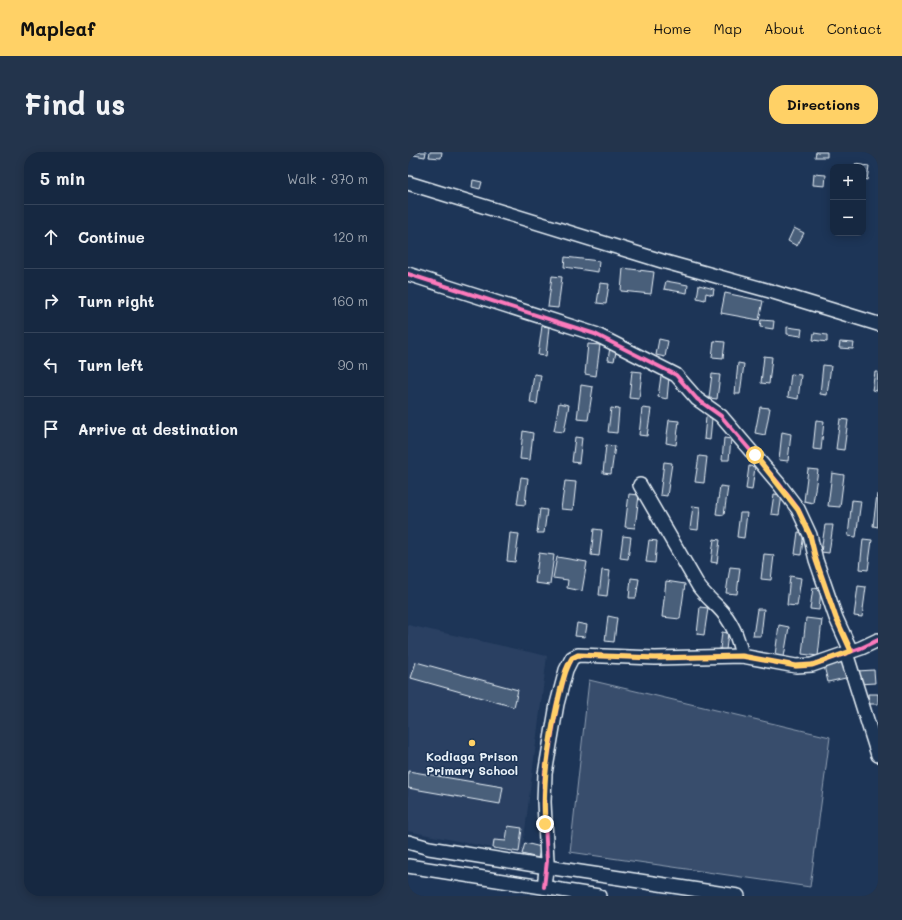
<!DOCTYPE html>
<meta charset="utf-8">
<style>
:root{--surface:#162841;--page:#23344c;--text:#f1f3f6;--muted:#9ea6b1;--line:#35445a;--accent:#ffd166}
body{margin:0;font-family:Mali,sans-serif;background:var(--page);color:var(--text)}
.controls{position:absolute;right:12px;top:12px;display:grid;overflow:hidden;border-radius:8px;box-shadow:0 2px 10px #0003}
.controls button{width:36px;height:36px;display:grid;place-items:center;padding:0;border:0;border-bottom:1px solid var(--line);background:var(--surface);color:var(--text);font:20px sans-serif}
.stop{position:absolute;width:12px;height:12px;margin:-9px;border:3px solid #ffd166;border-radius:50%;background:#fff}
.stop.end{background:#ffd166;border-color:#fff;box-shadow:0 1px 4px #0008}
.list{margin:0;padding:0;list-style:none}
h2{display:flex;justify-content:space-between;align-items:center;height:52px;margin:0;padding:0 16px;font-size:17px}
h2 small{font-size:13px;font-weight:400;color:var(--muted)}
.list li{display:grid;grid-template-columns:26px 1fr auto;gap:12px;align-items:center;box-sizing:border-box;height:64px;padding:0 16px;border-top:1px solid var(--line)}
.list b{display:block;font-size:15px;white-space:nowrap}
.list em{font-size:13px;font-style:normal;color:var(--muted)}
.icon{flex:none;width:22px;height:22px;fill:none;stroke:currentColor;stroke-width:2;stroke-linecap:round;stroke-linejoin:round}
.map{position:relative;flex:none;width:470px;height:744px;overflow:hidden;border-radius:16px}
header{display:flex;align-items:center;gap:24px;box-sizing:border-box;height:56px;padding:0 20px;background:var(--accent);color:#111}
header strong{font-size:19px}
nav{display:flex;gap:22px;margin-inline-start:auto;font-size:14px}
.intro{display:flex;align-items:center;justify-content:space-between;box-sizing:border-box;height:96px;padding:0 24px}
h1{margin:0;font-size:28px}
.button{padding:10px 18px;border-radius:16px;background:var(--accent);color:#111;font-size:14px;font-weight:700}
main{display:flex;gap:24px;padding:0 24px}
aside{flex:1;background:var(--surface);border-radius:16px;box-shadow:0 2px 10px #0003}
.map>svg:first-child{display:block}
.built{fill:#2a4162}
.green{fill:#374d6c;stroke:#909fb2}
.building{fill:#495e7a;stroke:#e8f1f8}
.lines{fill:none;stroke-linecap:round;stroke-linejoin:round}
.minor-casing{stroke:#e8f1f8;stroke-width:16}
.minor{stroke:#1d3557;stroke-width:13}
.cycleway-casing{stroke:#1d3557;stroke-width:6}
.cycleway{stroke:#fd7abc;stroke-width:4}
.route{stroke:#ffd166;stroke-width:5}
.poi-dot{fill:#ffd166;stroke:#1d3557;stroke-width:1.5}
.labels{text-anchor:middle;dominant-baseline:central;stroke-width:3;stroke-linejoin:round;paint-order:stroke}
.poi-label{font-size:12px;font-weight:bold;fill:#e8f1f8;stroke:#1d3557}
</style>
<header>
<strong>Mapleaf</strong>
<nav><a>Home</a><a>Map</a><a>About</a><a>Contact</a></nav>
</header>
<div class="intro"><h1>Find us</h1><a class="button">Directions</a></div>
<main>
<aside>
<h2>5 min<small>Walk · 370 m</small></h2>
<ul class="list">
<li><svg class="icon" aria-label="ahead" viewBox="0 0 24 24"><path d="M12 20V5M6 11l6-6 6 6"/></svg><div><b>Continue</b></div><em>120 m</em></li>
<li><svg class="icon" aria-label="right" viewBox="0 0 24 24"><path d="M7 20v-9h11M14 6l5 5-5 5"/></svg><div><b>Turn right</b></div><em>160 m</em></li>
<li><svg class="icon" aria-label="left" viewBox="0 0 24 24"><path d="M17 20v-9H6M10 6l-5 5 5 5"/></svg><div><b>Turn left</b></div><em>90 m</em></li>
<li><svg class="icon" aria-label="arrive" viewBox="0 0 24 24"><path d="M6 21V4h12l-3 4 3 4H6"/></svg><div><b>Arrive at destination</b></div></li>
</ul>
</aside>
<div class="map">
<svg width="470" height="744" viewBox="0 0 470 744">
<rect width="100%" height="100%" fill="#1d3557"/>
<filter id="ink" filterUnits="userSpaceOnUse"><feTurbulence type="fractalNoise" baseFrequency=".025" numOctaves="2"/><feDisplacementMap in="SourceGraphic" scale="8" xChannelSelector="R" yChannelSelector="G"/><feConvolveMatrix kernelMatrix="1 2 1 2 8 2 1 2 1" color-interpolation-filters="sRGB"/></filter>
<g filter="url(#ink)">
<polygon class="built" points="0,473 139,504 114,702 0,679"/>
<polygon class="green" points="181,528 422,585 402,735 162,700"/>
<g class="building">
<polygon points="0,0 18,0 17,5 0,2"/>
<polygon points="22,0 34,0 33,6 21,5"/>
<polygon points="408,0 419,0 419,5 407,5"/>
<polygon points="447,12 461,14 459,28 455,27 455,15 447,15"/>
<polygon points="406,22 418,23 417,34 405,33"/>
<polygon points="65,28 74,30 72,37 64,35"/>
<polygon points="386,76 396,81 389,94 380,89"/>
<polygon points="157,105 191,109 190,120 156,115"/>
<polygon points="215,116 246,120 243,142 213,139"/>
<polygon points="144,124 154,125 150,156 140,155"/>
<polygon points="258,129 280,133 279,141 256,137"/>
<polygon points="192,131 201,132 198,152 189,151"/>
<polygon points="291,133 306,137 305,143 298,141 297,148 289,146"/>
<polygon points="317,141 355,149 351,168 313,161"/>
<polygon points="353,168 366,169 365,177 352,175"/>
<polygon points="134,174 141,175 138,204 130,203"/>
<polygon points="379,175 394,177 393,184 379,182"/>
<polygon points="406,181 419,183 419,190 405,188"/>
<polygon points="251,187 260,189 257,205 248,203"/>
<polygon points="306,189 317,190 315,206 304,205"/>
<polygon points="432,190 446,191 445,197 431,196"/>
<polygon points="180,192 192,193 188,224 177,222"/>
<polygon points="202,195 209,196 206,209 200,208"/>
<polygon points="356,204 364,205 361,232 353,231"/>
<polygon points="330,211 336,212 332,242 327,242"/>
<polygon points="415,213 423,214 419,243 412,242"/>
<polygon points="224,219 234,220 231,247 221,246"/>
<polygon points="467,220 470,220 469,239 464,238"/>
<polygon points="126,222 133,223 129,252 122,251"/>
<polygon points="304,222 312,223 309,247 301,246"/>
<polygon points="383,222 393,223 390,247 380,245"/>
<polygon points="253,224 261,225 259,247 250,245"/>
<polygon points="173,233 185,235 180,268 169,267"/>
<polygon points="151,251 161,253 156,280 146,279"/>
<polygon points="352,255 362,256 357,283 347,281"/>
<polygon points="203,256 211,257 209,281 200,280"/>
<polygon points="234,256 243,257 239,284 231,283"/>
<polygon points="298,265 304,266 302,288 296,287"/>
<polygon points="432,267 440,268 436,298 428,297"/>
<polygon points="261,268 271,269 268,293 258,291"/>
<polygon points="408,268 416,269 413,298 405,297"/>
<polygon points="115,279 125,281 122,308 112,307"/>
<polygon points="374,280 383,282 380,309 371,308"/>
<polygon points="167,285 174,286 171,311 164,310"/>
<polygon points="316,286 323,287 321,308 314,308"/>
<polygon points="198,293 207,294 203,322 195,321"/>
<polygon points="291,304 299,305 296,331 287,330"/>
<polygon points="256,310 264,311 259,344 252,343"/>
<polygon points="341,314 347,315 344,338 338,337"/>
<polygon points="400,317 410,318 405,351 396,349"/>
<polygon points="424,321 436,323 432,355 420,354"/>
<polygon points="113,325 120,326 117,353 109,352"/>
<polygon points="157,329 168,330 165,358 153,357"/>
<polygon points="312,334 320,335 316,363 308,362"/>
<polygon points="221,342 231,343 227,376 217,375"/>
<polygon points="366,342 374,343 371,363 363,362"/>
<polygon points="469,342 470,342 470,375 465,374"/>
<polygon points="444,348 453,349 448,385 440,384"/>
<polygon points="285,354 292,355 290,378 282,377"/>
<polygon points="132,357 139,358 136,381 129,381"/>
<polygon points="332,361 339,361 336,386 329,385"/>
<polygon points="417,373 425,373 421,401 413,400"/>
<polygon points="186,377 194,378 191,404 183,403"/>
<polygon points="390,380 396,381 393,403 387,402"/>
<polygon points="102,381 111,382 107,410 99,409"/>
<polygon points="215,384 223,385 220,407 212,406"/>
<polygon points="306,387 312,388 309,411 303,410"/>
<polygon points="455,387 464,388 460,418 452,417"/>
<polygon points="241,388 249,389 247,411 238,410"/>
<polygon points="131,401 146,403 142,433 127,431"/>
<polygon points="356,402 366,403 363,428 353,427"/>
<polygon points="149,405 179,410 174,439 159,436 160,428 145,426"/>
<polygon points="322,415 332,416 329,442 318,441"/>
<polygon points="194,418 202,419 199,444 191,443"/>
<polygon points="382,424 393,426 389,454 379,453"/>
<polygon points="223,426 231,427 228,446 221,446"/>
<polygon points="258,429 277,432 272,467 254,465"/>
<polygon points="450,434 458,435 454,465 446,464"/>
<polygon points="405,436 413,437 411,458 402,457"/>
<polygon points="292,455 300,456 296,483 289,482"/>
<polygon points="349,457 356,457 353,484 345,484"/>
<polygon points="200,464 209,466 206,490 197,489"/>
<polygon points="398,466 414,468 410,504 394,502"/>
<polygon points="169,471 179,473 177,485 167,484"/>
<polygon points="371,473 381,475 376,505 367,503"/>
<polygon points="314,480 320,481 318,498 312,497"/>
<polygon points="437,505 442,525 420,530 415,510"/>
<polygon points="8,510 110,538 106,555 3,526"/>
<polygon points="466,518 467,531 450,532 449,519"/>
<polygon points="460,542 470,542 470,552 461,552"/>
<polygon points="0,619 95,635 92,652 0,636"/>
<polygon points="100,674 114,676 111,700 85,696 86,688 98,689"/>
<polygon points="117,691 133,695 130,706 114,702"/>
</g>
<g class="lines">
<defs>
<g id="minor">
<polyline points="0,31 254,109 362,139 470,172"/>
<polyline points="0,122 187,182 268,223 289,247 313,264 371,332 390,357 402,383 408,408 428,466 443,499"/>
<path d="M232,333L291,435C297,443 303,448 310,455C324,469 330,485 334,504"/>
<polyline points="438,501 470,603"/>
<polyline points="0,690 21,696 139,715 330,744"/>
<polyline points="0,714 191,744"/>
<polyline points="136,735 139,709 136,650 137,622 149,552 158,518 164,506 170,503 247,506 334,504 388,514 404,513 453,496 470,488"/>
</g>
</defs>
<use href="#minor" class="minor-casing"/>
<use href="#minor" class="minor"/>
<defs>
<g id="cycleway">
<polyline points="0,122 187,182 268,223 289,247 313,264 371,332 390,357 402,383 408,408 428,466 443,499"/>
<polyline points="136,735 139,709 136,650 137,622 149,552 158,518 164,506 170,503 247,506 334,504 388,514 404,513 453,496 470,488"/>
</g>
</defs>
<use href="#cycleway" class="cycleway-casing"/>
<use href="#cycleway" class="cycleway"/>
</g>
</g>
<g class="lines" filter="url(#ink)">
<path class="route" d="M137,672C134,629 141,586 151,544C154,531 157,517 164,506L170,503L247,506L334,504L388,514L404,513L443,499L428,466L408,408L402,383L390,358L347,303"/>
</g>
<circle class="poi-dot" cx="64" cy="591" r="4"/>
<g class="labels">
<g class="poi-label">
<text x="64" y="604">Kodiaga Prison<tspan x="64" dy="14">Primary School</tspan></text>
</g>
</g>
</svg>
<div class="controls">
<button>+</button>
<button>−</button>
</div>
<div class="stop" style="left:347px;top:303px"></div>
<div class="stop end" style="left:137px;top:672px"></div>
</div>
</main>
